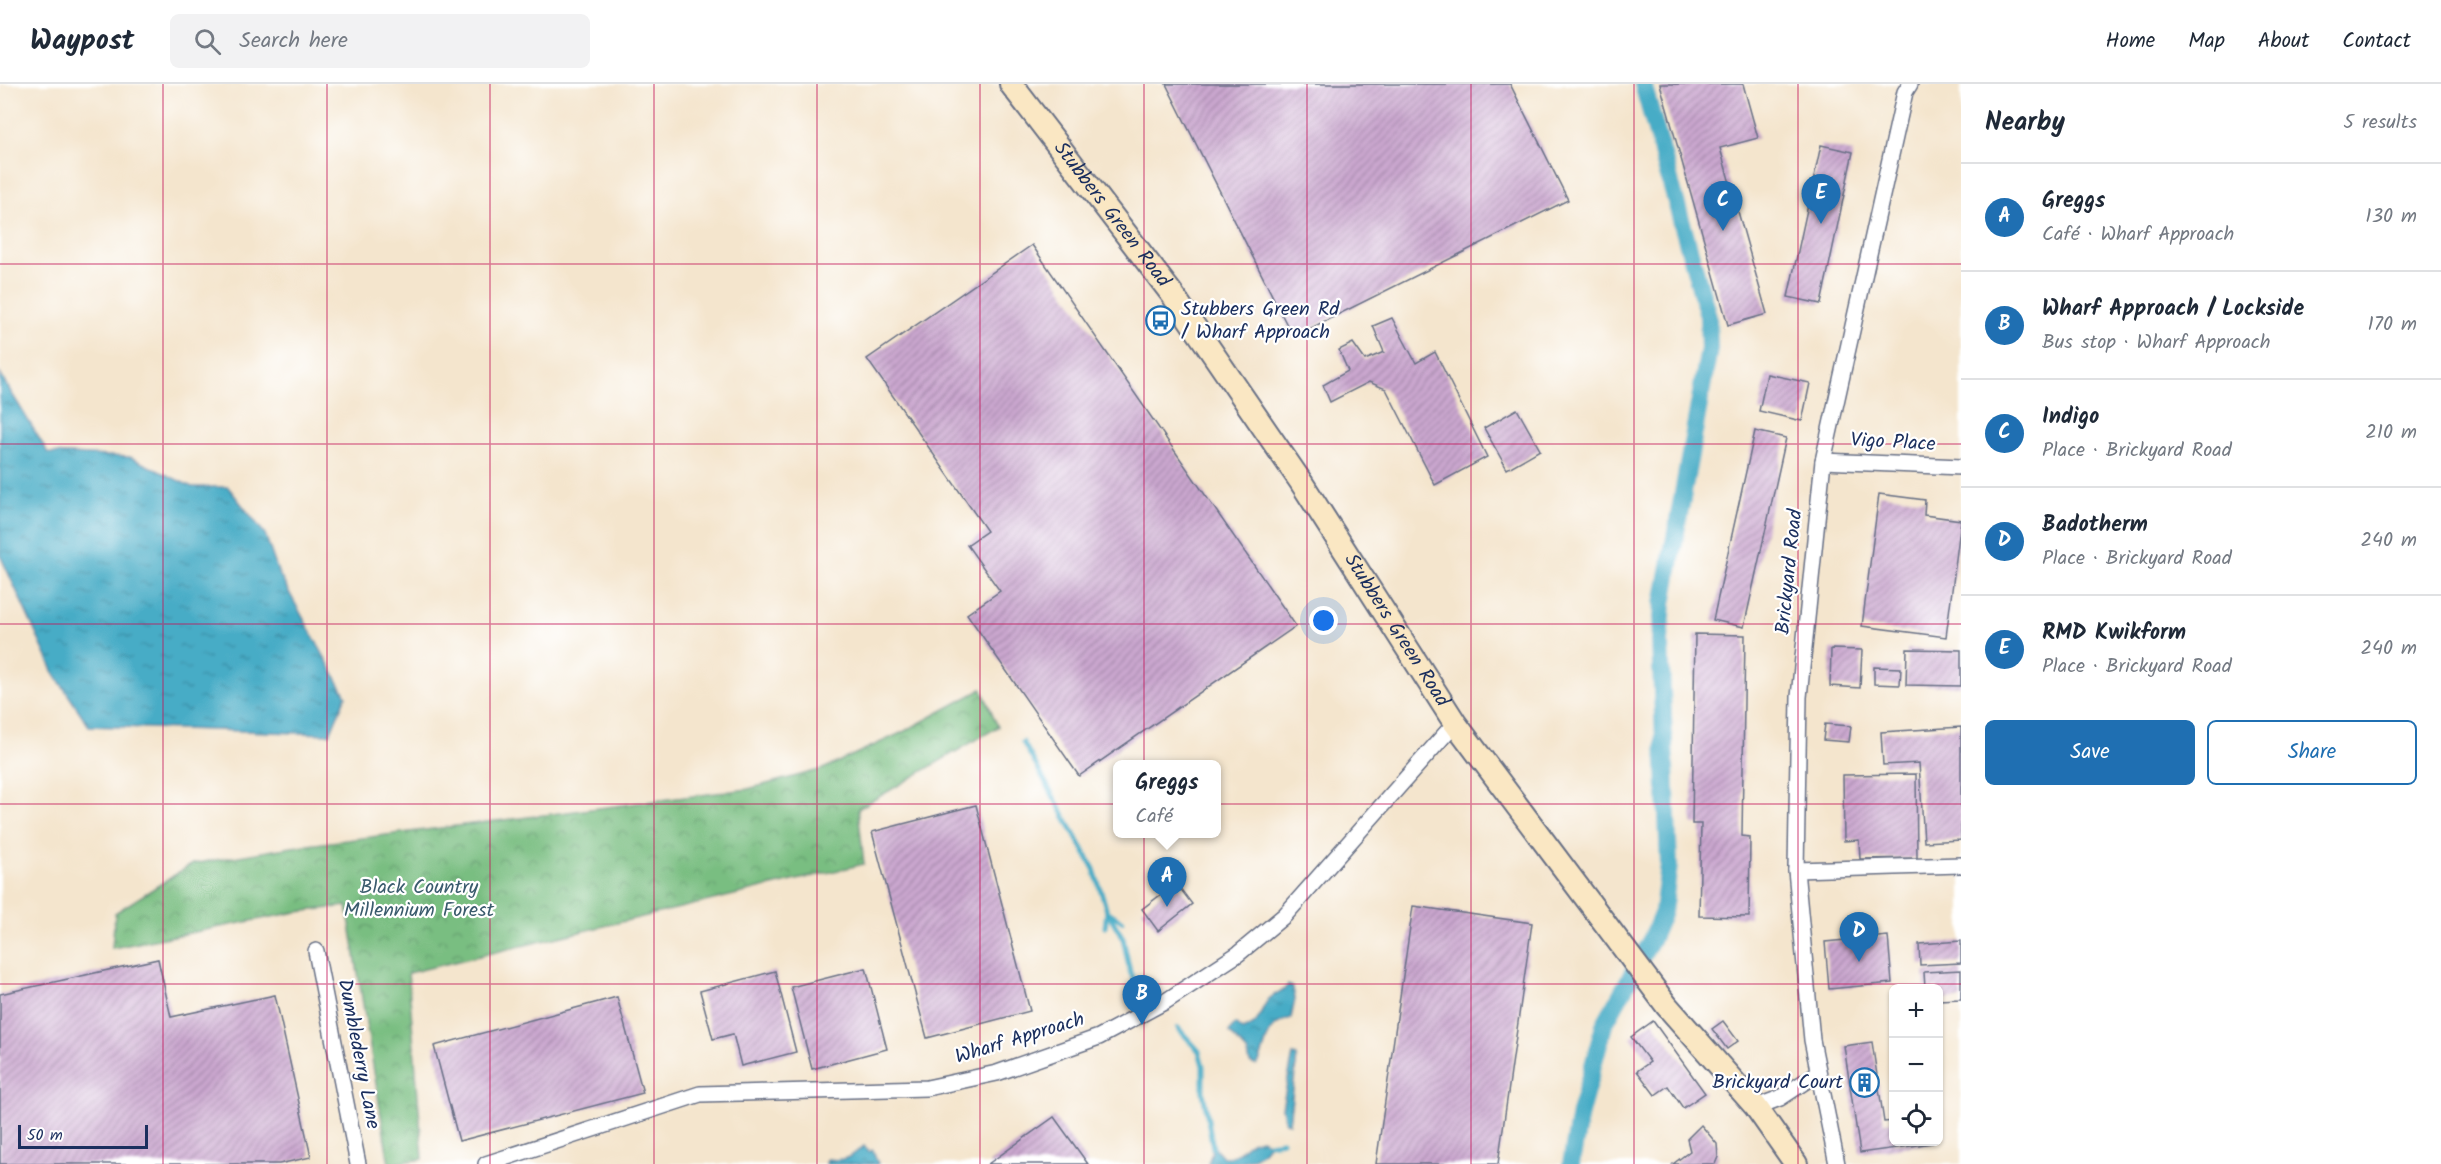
<!DOCTYPE html>
<meta charset="utf-8">
<style>
:root{--surface:#fff;--page:#f2f2f3;--text:#1f2937;--muted:#747a83;--line:#e0e1e3;--accent:#1f6fb2}
body{margin:0;font-family:Kalam,sans-serif;background:var(--page);color:var(--text)}
.controls{position:absolute;right:18px;bottom:18px;display:grid;overflow:hidden;border-radius:9px;box-shadow:0 2px 4px #0004}
.controls button{width:54px;height:54px;display:grid;place-items:center;padding:0;border:0;border-bottom:2px solid var(--line);background:var(--surface);color:var(--text);font:30px sans-serif}
.scale{position:absolute;left:18px;bottom:15px;width:130px;box-sizing:border-box;padding-left:6px;border:3px solid #1b2f5e;border-top:0;font-size:16px;line-height:21px;white-space:nowrap;color:#1b2f5e;-webkit-text-stroke:4px #fff;paint-order:stroke}
.you{position:absolute;left:1324px;top:537px;width:21px;height:21px;margin:-15px;border:4px solid #fff;border-radius:50%;background:#1a73e8;box-shadow:0 0 0 9px #1a73e833}
.badge{display:grid;place-items:center;width:39px;height:39px;border-radius:50%;background:var(--accent);color:#fff;font-size:20px;font-weight:700}
.pin{position:absolute;translate:-50% -50px;filter:drop-shadow(0 2px 3px #0008)}
.pin::after{content:'';position:absolute;top:32px;width:21px;height:18px;background:inherit;clip-path:polygon(0 0,100% 0,50% 100%)}
.popup{position:absolute;left:1113px;top:676px;width:108px;height:78px;box-sizing:border-box;display:grid;place-content:center;border-radius:9px;background:var(--surface);filter:drop-shadow(0 2px 4px #0005);font-size:20px;white-space:nowrap;color:var(--muted)}
.popup b{font-size:22px;color:var(--text)}
.popup::after{content:'';position:absolute;left:50%;top:100%;margin-left:-12px;border:12px solid transparent;border-top-color:var(--surface)}
.list{margin:0;padding:0;list-style:none}
h2{display:flex;justify-content:space-between;align-items:center;height:78px;margin:0;padding:0 24px;font-size:26px}
h2 small{font-size:20px;font-weight:400;color:var(--muted)}
.list li{display:grid;grid-template-columns:39px 1fr auto;gap:18px;align-items:center;box-sizing:border-box;height:108px;padding:0 24px;border-top:2px solid var(--line)}
.list b{display:block;font-size:22px;white-space:nowrap}
.list p{margin:0;font-size:20px;white-space:nowrap;color:var(--muted)}
.list em{font-size:20px;font-style:normal;color:var(--muted)}
.actions{display:flex;gap:12px;padding:18px 24px}
.actions a{flex:1;padding:14px 0;border:2px solid var(--accent);border-radius:9px;text-align:center;font-size:21px;color:var(--accent)}
.actions .main{background:var(--accent);color:#fff}
.icon{flex:none;width:33px;height:33px;fill:none;stroke:currentColor;stroke-width:2;stroke-linecap:round;stroke-linejoin:round}
.map{position:relative;flex:none;width:1961px;height:1080px;overflow:hidden}
header{display:flex;align-items:center;gap:36px;box-sizing:border-box;height:84px;padding:0 30px;background:var(--surface);border-bottom:2px solid var(--line)}
header strong{font-size:28px}
nav{display:flex;gap:33px;margin-inline-start:auto;font-size:21px}
.search{width:420px;height:54px;background:var(--page);display:flex;align-items:center;gap:15px;box-sizing:border-box;padding:0 21px;border-radius:9px;color:var(--muted);font-size:22px}
main{display:flex}
aside{flex:1;background:var(--surface)}
.map>svg:first-child{display:block}
.forest{fill:url(#forest-crowns);stroke:#4a7670;stroke-width:1.5}
.water{fill:url(#water-ripples);stroke:#306e92;stroke-width:1.5}
.lines{fill:none;stroke-linecap:round;stroke-linejoin:round}
.stream{stroke:#46acc6;stroke-width:5}
.canal{stroke:#46acc6;stroke-width:18}
.building{fill:url(#building-hatch)}
.street-casing{stroke:#676f85;stroke-width:18}
.secondary-casing{stroke:#676f85;stroke-width:26}
.street{stroke:#fff;stroke-width:15}
.secondary{stroke:#fae7c3;stroke-width:22}
.grid{fill:none;stroke:#c2185b;stroke-width:1.5;stroke-opacity:0.55}
.labels{text-anchor:middle;dominant-baseline:central;stroke-width:4.5;stroke-linejoin:round;paint-order:stroke}
.street-label{font-size:20px;fill:#1b2f5e;stroke:#fff}
.poi-label{font-size:20px;fill:#1b2f5e;stroke:#fff;text-anchor:start}
.park-label{font-size:20px;fill:#3a5b6d;stroke:#fff}
</style>
<header>
<strong>Waypost</strong>
<div class="search"><svg class="icon" aria-label="search" viewBox="0 0 24 24"><circle cx="10" cy="10" r="6"/><path d="M15 15l6 6"/></svg>Search here</div>
<nav><a>Home</a><a>Map</a><a>About</a><a>Contact</a></nav>
</header>
<main>
<div class="map">
<svg width="1961" height="1080" viewBox="0 0 1961 1080">
<defs>
<pattern id="forest-crowns" width="20" height="18" patternUnits="userSpaceOnUse" patternTransform="scale(1.5)"><rect width="20" height="18" fill="#79be81"/><path d="M2 6a3 3 0 1 1 6 0M12 15a3 3 0 1 1 6 0" fill="none" stroke="#629b6d"/></pattern>
<pattern id="water-ripples" width="26" height="14" patternUnits="userSpaceOnUse" patternTransform="scale(1.5)"><rect width="26" height="14" fill="#46acc6"/><path d="M2 4q2-2 4 0t4 0M15 11q2-2 4 0t4 0" fill="none" stroke="#3a8ca4"/></pattern>
<pattern id="building-hatch" width="6" height="6" patternUnits="userSpaceOnUse" patternTransform="scale(1.5)"><rect width="6" height="6" fill="#cba7cf"/><path d="M-1 1l2-2M0 6l6-6M5 7l2-2" fill="none" stroke="#a488ab"/></pattern>
</defs>
<rect width="100%" height="100%" fill="#fff"/>
<filter id="ink" filterUnits="userSpaceOnUse"><feTurbulence type="fractalNoise" baseFrequency=".0167" numOctaves="2"/><feDisplacementMap in="SourceGraphic" scale="12" xChannelSelector="R" yChannelSelector="G"/><feConvolveMatrix kernelMatrix="1 2 1 2 8 2 1 2 1" color-interpolation-filters="sRGB"/></filter>
<filter id="wash" filterUnits="userSpaceOnUse"><feTurbulence type="fractalNoise" baseFrequency=".008" numOctaves="4" result="noise"/><feDisplacementMap in="SourceGraphic" scale="24" xChannelSelector="R" yChannelSelector="G"/><feGaussianBlur stdDeviation="1.35" result="paint"/><feColorMatrix in="noise" values="0 0 0 0 0 0 0 0 0 0 0 0 0 0 0 0 0 1.4 0 .05"/><feComposite in="paint" operator="in"/></filter>
<g filter="url(#wash)">
<rect width="100%" height="100%" fill="#f4e5cd"/>
<polygon class="forest" points="982,605 998,643 858,725 864,780 408,889 423,1075 389,1080 347,822 297,828 112,864 115,829 192,780 292,763 748,705 823,685 903,648"/>
<g class="water">
<polygon points="0,290 48,369 130,373 192,403 228,403 265,450 278,488 346,612 330,650 89,642 55,591 0,471"/>
<path d="M1288,901L1293,904L1295,915L1291,934C1263,942 1269,958 1258,980L1255,981L1250,979L1248,969L1229,948L1235,940L1242,946C1263,940 1257,929 1269,915C1275,909 1283,908 1288,901Z"/>
<polygon points="1293,971 1297,972 1289,1039 1285,1038 1282,1024"/>
<path d="M1261,1055L1269,1059C1258,1080 1231,1080 1208,1080L1212,1068L1211,1059L1223,1073C1236,1073 1237,1069 1246,1061C1250,1058 1257,1056 1261,1055Z"/>
<path d="M864,1062L868,1068L873,1066L878,1080H826L827,1075C844,1078 851,1073 864,1062Z"/>
</g>
<g class="lines">
<g class="stream">
<polyline points="1023,658 1094,785 1107,827 1123,854 1130,888 1135,898"/>
<polyline points="1105,843 1107,827 1122,837"/>
<polyline points="1178,944 1199,967 1203,982 1203,1008 1213,1064"/>
<polyline points="1269,1059 1282,1057"/>
</g>
<polyline class="canal" points="1571,1080 1580,1029 1604,941 1652,854 1663,828 1669,781 1660,557 1663,520 1709,265 1708,232 1643,0"/>
</g>
<g id="blocks">
<g class="building">
<polygon points="1166,0 1510,0 1568,116 1293,253"/>
<polygon points="1660,0 1743,0 1758,54 1720,64 1767,230 1728,241"/>
<polygon points="1821,61 1853,68 1821,220 1788,213"/>
<polygon points="1032,161 1296,542 1079,692 967,530 1000,507 967,461 987,447 867,275"/>
<polygon points="1392,234 1416,279 1435,268 1487,373 1435,401 1386,305 1369,298 1330,318 1323,301 1348,287 1339,266 1353,259 1365,276 1384,268 1373,242"/>
<polygon points="1767,290 1810,299 1802,337 1759,327"/>
<polygon points="1517,325 1540,366 1507,385 1484,344"/>
<polygon points="1755,347 1786,354 1744,543 1713,536"/>
<polygon points="1879,410 1925,416 1924,431 1961,436 1946,553 1862,542"/>
<polygon points="1695,550 1745,551 1742,752 1750,753 1749,833 1699,832 1701,740 1692,740"/>
<polygon points="1831,565 1862,566 1860,604 1830,602"/>
<polygon points="1907,565 1961,566 1961,602 1906,601"/>
<polygon points="1874,583 1901,584 1900,601 1874,600"/>
<polygon points="1825,640 1851,642 1849,658 1823,656"/>
<polygon points="1961,643 1961,756 1924,758 1919,679 1883,681 1881,648"/>
<polygon points="1916,690 1917,774 1860,775 1859,756 1844,757 1843,691"/>
<polygon points="976,721 1030,927 927,954 872,748"/>
<polygon points="1176,799 1192,820 1158,847 1142,825"/>
<polygon points="1413,822 1532,839 1498,1080 1376,1080"/>
<polygon points="1888,852 1892,899 1829,905 1825,858"/>
<polygon points="1961,857 1961,879 1920,881 1919,860"/>
<polygon points="158,875 171,933 275,911 311,1073 279,1080 0,1080 0,910"/>
<polygon points="866,884 887,965 812,985 791,903"/>
<polygon points="1961,886 1961,915 1938,916 1938,904 1925,904 1924,888"/>
<polygon points="775,887 796,968 741,982 733,950 713,955 700,907"/>
<polygon points="617,913 643,1009 459,1057 434,962"/>
<polygon points="1653,937 1705,1009 1683,1024 1668,1002 1655,1011 1637,987 1650,978 1631,953"/>
<polygon points="1723,937 1738,957 1727,965 1712,945"/>
<polygon points="1872,958 1884,1038 1894,1037 1894,1058 1933,1059 1860,1069 1844,962"/>
<polygon points="1054,1033 1088,1080 988,1080"/>
<polygon points="1701,1041 1717,1060 1718,1073 1715,1080 1673,1080 1690,1067 1687,1055"/>
</g>
</g>
</g>
<g filter="url(#ink)">
<use href="#blocks" fill-opacity="0" stroke="#676f85" stroke-width="1.5"/>
<g class="lines">
<defs>
<g id="street">
<polyline points="1823,377 1961,383"/>
<polyline points="1796,786 1961,781"/>
<polyline points="316,867 358,1080"/>
<polyline points="1756,1023 1780,1014 1818,989"/>
<polyline points="486,1080 700,1010 927,1004 997,989 1099,953 1166,917 1238,870 1285,831 1455,639"/>
<polyline points="1837,1080 1812,956 1796,786 1799,613 1823,377 1905,8 1910,0"/>
</g>
<g id="secondary">
<path id="s1" d="M1011,0L1172,210L1301,398L1455,639L1667,922L1756,1023L1796,1080"/>
</g>
</defs>
<use href="#street" class="street-casing"/>
<use href="#secondary" class="secondary-casing"/>
<use href="#street" class="street"/>
<use href="#secondary" class="secondary"/>
</g>
</g>
<path class="grid" d="M163,0V1080M327,0V1080M490,0V1080M654,0V1080M817,0V1080M980,0V1080M1144,0V1080M1307,0V1080M1471,0V1080M1634,0V1080M1798,0V1080M0,180H1961M0,360H1961M0,540H1961M0,720H1961M0,900H1961"/>
<defs>
<symbol id="bus-ring" viewBox="-11 -11 22 22"><circle r="9.5" fill="#fff" stroke="#1f6fb2" stroke-width="1.5"/><path d="M-5-6H5V4H4V6H2V4H-2V6H-4V4H-5ZM-3.5-4V0h7V-4ZM-3.5 1.2v1.5H-2V1.2ZM2 1.2v1.5H3.5V1.2Z" fill="#1f6fb2"/></symbol>
<symbol id="building-ring" viewBox="-11 -11 22 22"><circle r="9.5" fill="#fff" stroke="#1f6fb2" stroke-width="1.5"/><path d="M-4-6H4V6H1V3H-1V6H-4ZM-2.5-4.3h1.7v1.8h-1.7ZM.8-4.3h1.7v1.8H.8ZM-2.5-1h1.7V.8h-1.7ZM.8-1h1.7V.8H.8Z" fill="#1f6fb2"/></symbol>
</defs>
<g fill-rule="evenodd">
<use href="#bus-ring" x="1144" y="220" width="33" height="33"/>
<use href="#building-ring" x="1848" y="982" width="33" height="33"/>
</g>
<g class="labels">
<g class="street-label">
<text stroke="none"><textPath href="#s1" startOffset="165">Stubbers Green Road</textPath></text>
<text transform="translate(1893 359) rotate(3)">Vigo Place</text>
<text transform="translate(1790 488) rotate(-84)">Brickyard Road</text>
<text stroke="none"><textPath href="#s1" startOffset="669">Stubbers Green Road</textPath></text>
<text transform="translate(1020 955) rotate(-17)">Wharf Approach</text>
<text transform="translate(358 970) rotate(79)">Dumblederry Lane</text>
</g>
<g class="poi-label">
<text x="1181" y="226">Stubbers Green Rd<tspan x="1181" dy="23">/ Wharf Approach</tspan></text>
<text x="1843" y="999" text-anchor="end">Brickyard Court</text>
</g>
<g class="park-label">
<text x="419" y="804">Black Country<tspan x="419" dy="23">Millennium Forest</tspan></text>
</g>
</g>
</svg>
<div class="controls">
<button>+</button>
<button>−</button>
<button><svg class="icon" aria-label="locate" viewBox="0 0 24 24"><circle cx="12" cy="12" r="6"/><path d="M12 2v4M12 18v4M2 12h4M18 12h4"/></svg></button>
</div>
<div class="scale">50 m</div>
<div class="you"></div>
<div class="pin badge" style="left:1167px;top:823px">A</div>
<div class="popup"><b>Greggs</b>Café</div>
<div class="pin badge" style="left:1142px;top:941px">B</div>
<div class="pin badge" style="left:1723px;top:147px">C</div>
<div class="pin badge" style="left:1859px;top:878px">D</div>
<div class="pin badge" style="left:1821px;top:140px">E</div>
</div>
<aside>
<h2>Nearby<small>5 results</small></h2>
<ul class="list">
<li><span class="badge">A</span><div><b>Greggs</b><p>Café · Wharf Approach</p></div><em>130 m</em></li>
<li><span class="badge">B</span><div><b>Wharf Approach / Lockside</b><p>Bus stop · Wharf Approach</p></div><em>170 m</em></li>
<li><span class="badge">C</span><div><b>Indigo</b><p>Place · Brickyard Road</p></div><em>210 m</em></li>
<li><span class="badge">D</span><div><b>Badotherm</b><p>Place · Brickyard Road</p></div><em>240 m</em></li>
<li><span class="badge">E</span><div><b>RMD Kwikform</b><p>Place · Brickyard Road</p></div><em>240 m</em></li>
</ul>
<div class="actions"><a class="main">Save</a><a>Share</a></div>
</aside>
</main>
